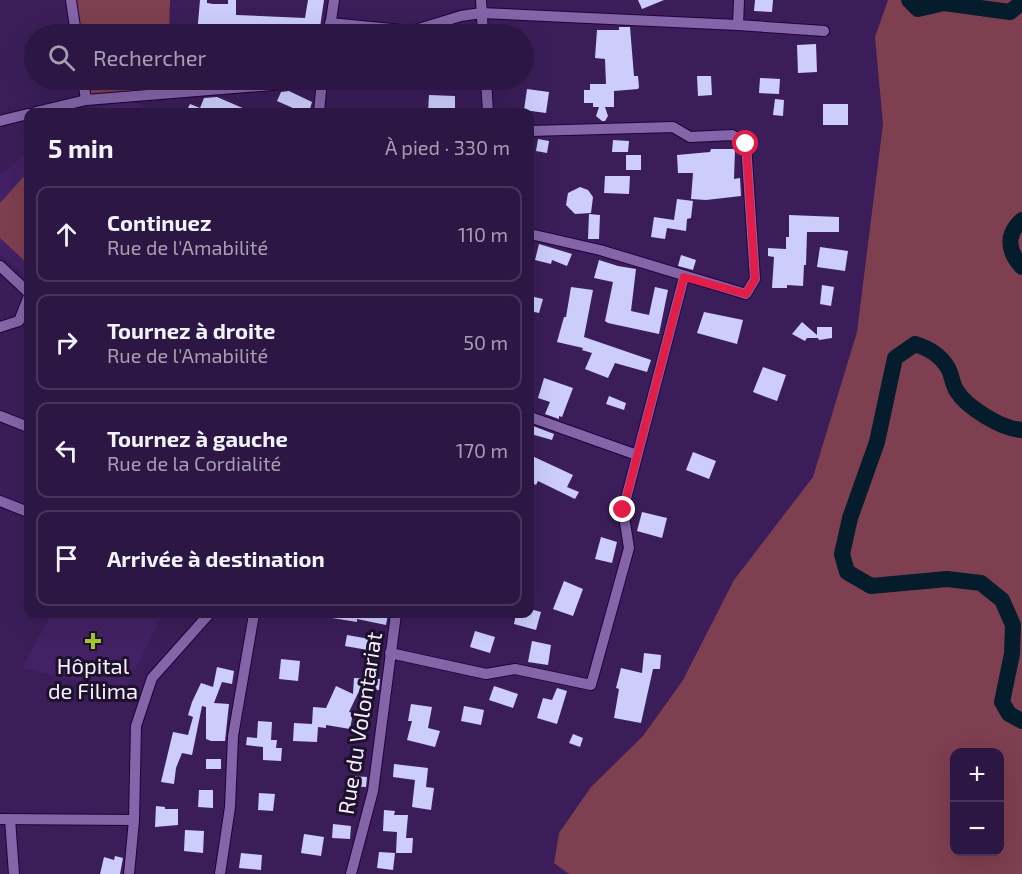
<!DOCTYPE html>
<html lang="fr">
<meta charset="utf-8">
<style>
:root{--surface:#2c1643;--page:#38234e;--text:#f1f3f6;--muted:#a69fb2;--line:#48355c}
body{margin:0;font-family:"Exo 2",sans-serif;background:var(--page);color:var(--text)}
.controls{position:absolute;right:18px;bottom:18px;display:grid;overflow:hidden;border-radius:12px;box-shadow:0 6px 24px #0002}
.controls button{width:54px;height:54px;display:grid;place-items:center;padding:0;border:0;border-bottom:2px solid var(--line);background:var(--surface);color:var(--text);font:30px sans-serif}
.stop{position:absolute;width:18px;height:18px;margin:-14px;border:4px solid #e11d48;border-radius:50%;background:#fff}
.stop.end{background:#e11d48;border-color:#fff;box-shadow:0 2px 6px #0008}
.list{margin:0;padding:0;list-style:none}
h2{display:flex;justify-content:space-between;align-items:center;height:78px;margin:0;padding:0 24px;font-size:26px}
h2 small{font-size:20px;font-weight:400;color:var(--muted)}
.list li{display:grid;grid-template-columns:39px 1fr auto;gap:18px;align-items:center;box-sizing:border-box;height:96px;margin:0 12px 12px;padding:0 12px;border:2px solid var(--line);border-radius:12px}
.list b{display:block;font-size:22px;white-space:nowrap}
.list p{margin:0;font-size:20px;white-space:nowrap;color:var(--muted)}
.list em{font-size:20px;font-style:normal;color:var(--muted)}
.icon{flex:none;width:33px;height:33px;fill:none;stroke:currentColor;stroke-width:2;stroke-linecap:round;stroke-linejoin:round}
.map{position:relative;flex:none;width:1022px;height:874px;overflow:hidden}
.search{position:absolute;background:var(--surface);box-shadow:0 6px 24px #0002;left:24px;top:24px;width:510px;height:66px;display:flex;align-items:center;gap:15px;box-sizing:border-box;padding:0 21px;border-radius:33px;color:var(--muted);font-size:22px}
.panel{position:absolute;background:var(--surface);box-shadow:0 6px 24px #0002;left:24px;top:108px;width:510px;height:510px;border-radius:12px}
.map>svg:first-child{display:block}
.built{fill:#432164}
.green{fill:#7e3f50;fill-rule:evenodd}
.lines{fill:none;stroke-linecap:round;stroke-linejoin:round}
.river{stroke:#051c2c;stroke-width:16}
.building{fill:#cccdfb}
.minor-casing{stroke:#23013d;stroke-width:12}
.minor{stroke:#8365a8;stroke-width:10}
.route{stroke:#e11d48;stroke-width:8}
.poi-dot{fill:#a1c92a;stroke:#1d112b;stroke-width:2}
.labels{text-anchor:middle;dominant-baseline:central;stroke-width:6;stroke-linejoin:round;paint-order:stroke}
.poi-label{font-size:22px;fill:#f5effe;stroke:#1d112b}
.street-label{font-size:22px;fill:#f5effe;stroke:#1d112b}
</style>
<div class="map">
<svg width="1022" height="874" viewBox="0 0 1022 874">
<rect width="100%" height="100%" fill="#3b1e59"/>
<g class="built">
<polygon points="130,100 156,112 78,112 80,111"/>
<polygon points="28,152 28,279 0,254 0,175"/>
<polygon points="51,614 163,614 124,692 22,668"/>
</g>
<g class="green">
<polygon points="71,0 170,0 169,34 76,34"/>
<path d="M888,0H1022V874H569L554,863L559,833L591,787L643,736L683,680L734,580L813,477L857,332L883,124L875,37ZM954,752H1000V852H954Z"/>
<polygon points="83,80 167,80 167,94 86,100"/>
<polygon points="28,172 28,264 0,238 0,203"/>
</g>
<g class="lines">
<g class="river">
<polyline points="909,0 918,9 944,3 1010,12 1022,2"/>
<path d="M1022,220C1006,234 1007,251 1022,267"/>
<path d="M1022,430C1002,429 967,408 956,390C952,383 952,375 948,368C941,356 928,348 915,344L895,358L877,442L850,518L842,554L847,572L871,586L947,579L981,583L1002,600L1013,625L1012,654L1002,702L1009,714L1022,721"/>
</g>
</g>
<g class="building">
<polygon points="200,0 207,0 207,3 213,4 228,4 228,0 236,0 236,15 305,18 308,0 324,0 319,34 197,34"/>
<polygon points="638,0 664,0 642,9"/>
<polygon points="755,0 773,0 772,12 754,11"/>
<polygon points="459,24 473,25 473,34 453,34 453,26"/>
<polygon points="619,27 630,27 634,76 638,76 639,87 638,89 614,91 614,107 605,107 608,116 605,121 602,121 596,116 599,107 593,107 593,103 584,103 584,90 590,90 590,84 606,84 605,59 595,58 597,30 619,30"/>
<polygon points="816,44 817,72 798,73 797,45"/>
<polygon points="697,76 711,76 712,95 698,96"/>
<polygon points="760,78 780,79 779,94 759,93"/>
<polygon points="527,89 549,92 546,113 524,110"/>
<polygon points="289,91 312,102 309,112 302,112 277,101 281,92"/>
<polygon points="429,95 455,96 455,112 428,112"/>
<polygon points="217,97 252,112 186,112 190,104 200,108 204,98"/>
<polygon points="775,99 784,100 783,116 773,115"/>
<rect x="823" y="104" width="25" height="21"/>
<polygon points="538,139 549,141 547,153 536,151"/>
<polygon points="613,140 629,141 628,152 612,152"/>
<polygon points="711,149 735,149 734,179 740,178 741,196 706,200 691,199 693,173 678,173 677,155 710,152"/>
<rect x="626" y="155" width="15" height="15"/>
<polygon points="605,176 630,176 629,194 604,193"/>
<polygon points="580,187 588,190 593,197 591,213 575,214 566,205 568,193"/>
<polygon points="677,199 693,201 691,218 687,219 686,231 667,228 665,239 651,237 654,217 674,220"/>
<polygon points="589,214 600,215 599,239 588,239"/>
<polygon points="789,215 839,217 839,232 807,232 806,265 804,265 803,286 787,285 787,288 772,288 774,257 768,256 768,248 786,249 786,237 789,237"/>
<polygon points="539,244 572,254 567,266 552,260 551,264 535,260"/>
<polygon points="820,247 848,251 845,271 817,267"/>
<polygon points="681,255 696,260 693,270 678,266"/>
<polygon points="599,260 618,266 636,269 631,311 649,315 655,287 668,290 659,334 608,323 605,321 613,282 594,278"/>
<polygon points="822,285 834,287 831,306 820,304"/>
<polygon points="571,287 593,290 584,337 651,360 647,372 615,363 608,378 585,369 592,353 582,350 583,348 557,342 564,317 566,317"/>
<polygon points="530,296 543,299 539,313 530,311"/>
<polygon points="704,312 743,320 737,344 697,333"/>
<polygon points="802,322 817,335 817,327 832,327 832,338 819,340 818,338 807,338 805,341 792,334"/>
<polygon points="763,367 786,375 777,401 753,392"/>
<polygon points="544,378 573,388 562,417 559,416 559,419 545,414 550,402 538,398"/>
<polygon points="609,396 626,403 624,410 606,404"/>
<polygon points="533,426 554,434 552,440 531,434"/>
<polygon points="693,452 716,461 709,479 686,470"/>
<polygon points="530,455 573,475 567,487 579,492 575,499 538,481 536,485 530,482"/>
<polygon points="642,512 667,518 662,538 637,531"/>
<polygon points="601,537 617,542 612,563 595,559"/>
<polygon points="564,581 583,589 573,616 553,609"/>
<polygon points="530,609 541,612 536,630 514,624 516,614 530,614"/>
<polygon points="332,614 388,614 386,625 357,619 357,622 332,618"/>
<polygon points="475,631 495,637 490,653 470,647"/>
<polygon points="347,635 381,641 379,652 345,646"/>
<polygon points="532,641 551,645 548,665 528,662"/>
<polygon points="644,653 661,655 660,669 653,669 641,723 614,718 619,689 616,688 621,668 642,673"/>
<polygon points="281,659 300,661 298,681 279,679"/>
<polygon points="217,667 234,671 232,684 222,682 214,703 229,704 225,741 211,741 206,739 206,707 202,706 192,755 182,753 176,768 174,784 161,782 173,732 188,735 193,717 188,715 192,702 201,683 213,687"/>
<polygon points="354,678 380,679 379,690 360,689 349,712 353,713 350,729 326,725 326,728 318,727 317,742 293,741 294,723 312,724 313,707 326,708 336,686 353,694"/>
<polygon points="494,686 518,694 513,708 489,700"/>
<polygon points="557,688 567,691 557,724 537,718 543,698 552,700"/>
<polygon points="411,704 432,707 428,728 440,731 435,747 407,740 412,721 408,721"/>
<polygon points="464,706 484,710 481,725 461,721"/>
<polygon points="258,721 272,722 271,740 277,740 276,748 282,748 281,761 263,760 263,747 246,745 247,737 257,738"/>
<polygon points="573,734 583,738 580,747 569,743"/>
<rect x="206" y="759" width="15" height="10"/>
<polygon points="394,764 428,768 426,787 434,788 431,810 412,807 415,780 393,777"/>
<polygon points="352,776 367,777 366,787 351,786"/>
<polygon points="199,790 213,790 213,808 198,807"/>
<polygon points="259,793 275,794 273,811 258,810"/>
<polygon points="156,806 165,807 165,809 178,809 178,825 155,827"/>
<polygon points="384,810 395,811 394,815 408,815 406,838 413,838 412,853 396,853 397,832 383,831"/>
<polygon points="333,824 351,826 350,839 332,838"/>
<polygon points="185,830 204,831 203,853 184,851"/>
<polygon points="304,834 324,837 321,856 301,853"/>
<polygon points="379,852 395,853 393,870 377,868"/>
<polygon points="241,853 262,855 261,870 239,868"/>
<polygon points="115,856 123,858 120,874 100,874 104,857 114,860"/>
</g>
<g class="lines">
<defs>
<g id="minor">
<polyline points="71,0 76,34"/>
<polyline points="481,0 483,34"/>
<polyline points="330,23 412,31 461,16 481,13 738,25 824,31"/>
<polyline points="738,25 739,0"/>
<polyline points="329,34 334,0"/>
<polyline points="83,80 86,100"/>
<polyline points="486,80 488,112"/>
<polyline points="36,112 86,100 322,81"/>
<polyline points="319,112 322,80"/>
<polyline points="0,121 28,114"/>
<polyline points="530,131 673,127 690,137 732,135 746,144 755,279 746,294 600,250 530,234"/>
<polyline points="0,266 28,292"/>
<polyline points="0,327 19,321 28,298"/>
<polyline points="0,416 28,427"/>
<polyline points="530,417 637,455"/>
<polyline points="0,501 28,512"/>
<polyline points="390,653 486,674 515,669 591,685 629,548 623,510 684,277"/>
<polyline points="0,819 134,820"/>
<polyline points="10,819 14,874"/>
<polyline points="129,874 134,820 136,726 152,678 209,614"/>
<polyline points="220,874 230,807 233,736 254,614"/>
<polyline points="351,874 373,791 396,614"/>
</g>
</defs>
<use href="#minor" class="minor-casing"/>
<use href="#minor" class="minor"/>
</g>
<g class="lines">
<polyline class="route" points="623,510 684,277 746,294 755,279 746,144"/>
</g>
<path class="poi-dot" d="M90 632h6v6h6v6h-6v6h-6v-6h-6v-6h6z"/>
<g class="labels">
<g class="poi-label">
<text x="93" y="665">Hôpital<tspan x="93" dy="25">de Filima</tspan></text>
</g>
<g class="street-label">
<text transform="translate(359 723) rotate(-81)">Rue du Volontariat</text>
</g>
</g>
</svg>
<div class="controls">
<button>+</button>
<button>−</button>
</div>
<div class="stop" style="left:746px;top:144px"></div>
<div class="stop end" style="left:623px;top:510px"></div>
<div class="search"><svg class="icon" aria-label="search" viewBox="0 0 24 24"><circle cx="10" cy="10" r="6"/><path d="M15 15l6 6"/></svg>Rechercher</div>
<section class="panel">
<h2>5 min<small>À pied · 330 m</small></h2>
<ul class="list">
<li><svg class="icon" aria-label="ahead" viewBox="0 0 24 24"><path d="M12 20V5M6 11l6-6 6 6"/></svg><div><b>Continuez</b><p>Rue de l'Amabilité</p></div><em>110 m</em></li>
<li><svg class="icon" aria-label="right" viewBox="0 0 24 24"><path d="M7 20v-9h11M14 6l5 5-5 5"/></svg><div><b>Tournez à droite</b><p>Rue de l'Amabilité</p></div><em>50 m</em></li>
<li><svg class="icon" aria-label="left" viewBox="0 0 24 24"><path d="M17 20v-9H6M10 6l-5 5 5 5"/></svg><div><b>Tournez à gauche</b><p>Rue de la Cordialité</p></div><em>170 m</em></li>
<li><svg class="icon" aria-label="arrive" viewBox="0 0 24 24"><path d="M6 21V4h12l-3 4 3 4H6"/></svg><div><b>Arrivée à destination</b></div></li>
</ul>
</section>
</div>
